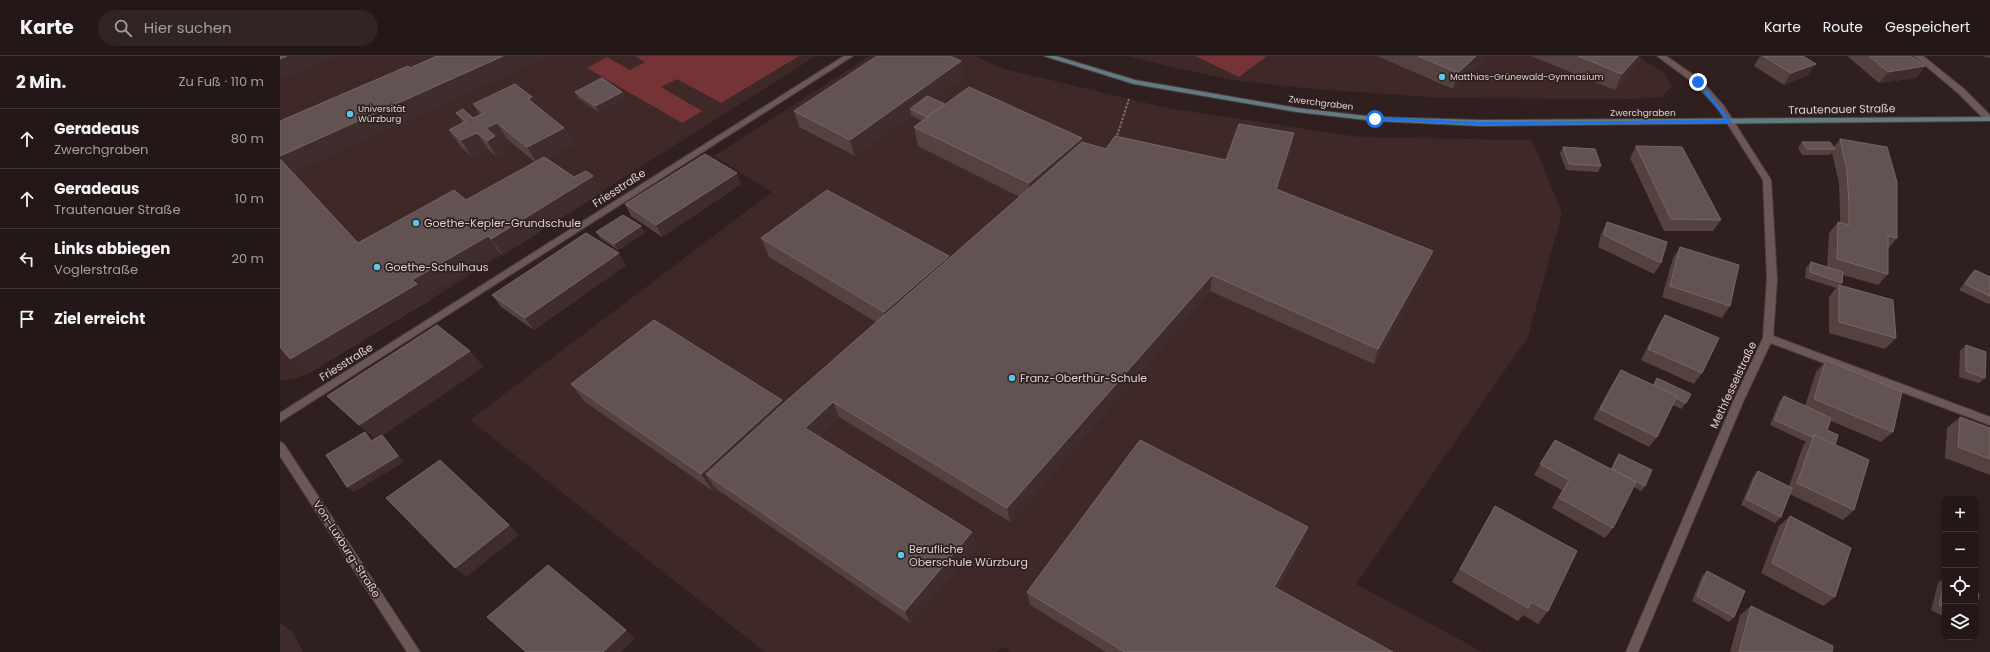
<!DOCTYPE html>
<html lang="de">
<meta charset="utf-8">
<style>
:root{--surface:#241717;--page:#302424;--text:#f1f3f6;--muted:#a39fa1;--line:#413636}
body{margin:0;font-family:Poppins,sans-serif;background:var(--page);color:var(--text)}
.controls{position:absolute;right:12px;bottom:12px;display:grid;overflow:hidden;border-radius:8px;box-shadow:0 4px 16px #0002}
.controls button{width:36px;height:36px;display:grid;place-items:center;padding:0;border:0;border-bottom:1px solid var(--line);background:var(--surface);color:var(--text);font:20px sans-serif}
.stop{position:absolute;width:12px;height:12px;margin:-9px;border:3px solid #1a73e8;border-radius:50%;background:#fff}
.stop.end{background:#1a73e8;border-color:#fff;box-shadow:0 1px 4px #0008}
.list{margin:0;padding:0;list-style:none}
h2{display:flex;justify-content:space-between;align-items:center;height:52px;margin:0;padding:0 16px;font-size:17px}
h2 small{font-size:13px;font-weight:400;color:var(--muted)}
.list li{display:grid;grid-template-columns:26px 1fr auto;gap:12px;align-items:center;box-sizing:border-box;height:60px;padding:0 16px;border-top:1px solid var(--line)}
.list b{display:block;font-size:15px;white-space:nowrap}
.list p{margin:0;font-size:13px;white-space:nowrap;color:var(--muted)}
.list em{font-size:13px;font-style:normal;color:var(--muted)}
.icon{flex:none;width:22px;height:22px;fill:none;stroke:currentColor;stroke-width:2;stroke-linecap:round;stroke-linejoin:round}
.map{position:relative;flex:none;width:1710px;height:596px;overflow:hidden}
header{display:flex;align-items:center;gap:24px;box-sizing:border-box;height:56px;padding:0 20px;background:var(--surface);border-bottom:1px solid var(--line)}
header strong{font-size:19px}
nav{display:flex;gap:22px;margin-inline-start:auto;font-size:14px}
.search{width:280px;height:36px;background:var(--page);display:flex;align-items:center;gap:10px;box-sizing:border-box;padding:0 14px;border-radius:22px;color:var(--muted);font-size:15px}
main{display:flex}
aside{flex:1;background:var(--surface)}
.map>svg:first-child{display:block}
.built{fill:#3f2828}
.green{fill:#763336}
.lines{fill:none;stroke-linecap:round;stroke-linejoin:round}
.lane-casing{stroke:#4b3d3e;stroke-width:2}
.street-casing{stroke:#4b3d3e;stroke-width:2}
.secondary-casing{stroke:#4b3d3e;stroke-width:2}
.path{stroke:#7c6d6d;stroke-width:2;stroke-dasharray:2.5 1.5;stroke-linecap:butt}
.lane{fill:#6c5757;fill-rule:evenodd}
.street{fill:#6c5757;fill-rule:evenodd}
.secondary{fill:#617b84;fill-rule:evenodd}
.wall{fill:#544241}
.shaded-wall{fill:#3f2d2d}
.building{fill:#625251;stroke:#766665}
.route{fill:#1a73e8}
.poi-dot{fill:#57c9e3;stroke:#301f1f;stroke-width:1.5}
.labels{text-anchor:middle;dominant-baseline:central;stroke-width:3.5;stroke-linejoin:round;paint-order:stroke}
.far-poi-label{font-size:9px;fill:#dfd3d3;stroke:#301f1f;text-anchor:start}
.far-street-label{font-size:9px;fill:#dfd3d3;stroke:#301f1f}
.street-label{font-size:11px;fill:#dfd3d3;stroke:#301f1f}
.poi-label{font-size:11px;fill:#dfd3d3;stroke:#301f1f;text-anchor:start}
</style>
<header>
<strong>Karte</strong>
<div class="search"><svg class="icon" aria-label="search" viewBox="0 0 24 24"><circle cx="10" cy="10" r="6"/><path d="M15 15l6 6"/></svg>Hier suchen</div>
<nav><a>Karte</a><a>Route</a><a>Gespeichert</a></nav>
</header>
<main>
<aside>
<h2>2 Min.<small>Zu Fuß · 110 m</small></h2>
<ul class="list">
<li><svg class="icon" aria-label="ahead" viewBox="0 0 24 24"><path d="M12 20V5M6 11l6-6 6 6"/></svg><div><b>Geradeaus</b><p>Zwerchgraben</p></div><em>80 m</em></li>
<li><svg class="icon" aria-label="ahead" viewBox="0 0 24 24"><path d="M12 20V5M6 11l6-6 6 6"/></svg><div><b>Geradeaus</b><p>Trautenauer Straße</p></div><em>10 m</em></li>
<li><svg class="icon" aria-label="left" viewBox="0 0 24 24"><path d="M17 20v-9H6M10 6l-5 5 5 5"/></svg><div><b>Links abbiegen</b><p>Voglerstraße</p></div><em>20 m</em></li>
<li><svg class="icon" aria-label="arrive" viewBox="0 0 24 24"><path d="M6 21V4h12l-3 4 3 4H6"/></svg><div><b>Ziel erreicht</b></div></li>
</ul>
</aside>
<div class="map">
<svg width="1710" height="596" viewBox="0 0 1710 596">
<rect width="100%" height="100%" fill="#301f1f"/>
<g class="built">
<polygon points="0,0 536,0 150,244 27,318 14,323 0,325"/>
<polygon points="590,0 694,0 724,13 887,52 1079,81 1252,84 1282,157 1248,281 1076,528 1203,596 731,596 723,591 716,596 485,596 190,364 492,136 434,100"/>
<polygon points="848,0 1357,0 1384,16 1392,30 1382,41 1355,43 1163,42 1033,33 959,25 900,13"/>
</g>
<g class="green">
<polygon points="355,0 519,0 441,47 397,23 381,31 422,55 402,67 307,12 327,1 350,14 365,6"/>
<polygon points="915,0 987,0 959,21"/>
</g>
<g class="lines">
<defs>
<polygon id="lane" points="1488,278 1710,361 1710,369 1485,285 1483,282 1485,279"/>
<g id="street">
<polygon points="564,0 573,0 0,366 0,357"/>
<polygon points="1377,0 1386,0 1421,24 1444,50 1491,124 1497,223 1493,282 1463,346 1358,596 1346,596 1453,346 1483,282 1487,223 1483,124 1438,53 1415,28"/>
<polygon points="1634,0 1643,0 1684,33 1710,59 1710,65 1706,65 1678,37"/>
<polygon points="0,386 4,388 140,596 127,596 0,400"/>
</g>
<polygon id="secondary" points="764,0 776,0 855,24 1017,52 1095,61 1200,64 1710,61 1710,65 1200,70 1095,65 1017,56 854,28"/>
</defs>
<use href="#lane" class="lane-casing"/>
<use href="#street" class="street-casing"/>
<use href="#secondary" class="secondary-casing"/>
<polyline class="path" points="836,83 849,43"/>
<use href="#lane" class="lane"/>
<use href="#street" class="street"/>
<use href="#secondary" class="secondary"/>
</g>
<g class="wall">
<polygon points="157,0 267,0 13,116 78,187 186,144 255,106 227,83 219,87 226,97 217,101 208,93 192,101 180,90 169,74 183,67 176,57 193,62 200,59 193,48 258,51 284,72 294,88 267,102 294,121 322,136 223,199 219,196 146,239 150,244 27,318 0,65 130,12"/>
<polygon points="1097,0 1204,0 1202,6 1173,33"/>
<polygon points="1251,0 1361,0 1357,8 1335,34"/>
<polygon points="1480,0 1523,0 1528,19 1504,29 1474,10"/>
<polygon points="1567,0 1631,0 1645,10 1636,22 1599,27"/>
<polygon points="1702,0 1710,0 1710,2"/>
<polygon points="684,21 653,43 665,48 802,82 802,86 826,93 946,104 1011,93 998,134 1153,195 1148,211 1094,308 930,235 730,466 559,361 539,380 692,476 696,489 630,567 435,432 433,435 305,346 291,328 504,347 596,266 489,201 481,182 669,200 669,202 740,141 638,90 634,71 642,65 631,59 575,100 519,71 514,55"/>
<polygon points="295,36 342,36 345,42 318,56 298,42"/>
<polygon points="1560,83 1617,182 1608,193 1608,218 1598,229 1563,219 1562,227 1560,229 1616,282 1605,293 1549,277 1549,241 1556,232 1525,222 1526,212 1531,206 1547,211 1549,177 1558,166 1560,166 1560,160 1559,127 1552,97 1550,99 1522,99 1518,92 1522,86 1554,91"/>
<polygon points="1356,90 1441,164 1433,175 1384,175 1350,102"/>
<polygon points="1283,91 1321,110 1318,116 1286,114 1280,97"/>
<polygon points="461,128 382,181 351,160 345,148"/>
<polygon points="1327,166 1381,207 1374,218 1318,191 1321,178"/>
<polygon points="361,170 364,177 338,194 320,182 316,176"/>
<polygon points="1400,191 1450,250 1442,262 1382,241 1393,202"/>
<polygon points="346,209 254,274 221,251 212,239"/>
<polygon points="1695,214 1710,221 1710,247 1708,248 1679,234 1689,220"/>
<polygon points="1385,259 1422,317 1414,328 1361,304 1378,270"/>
<polygon points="1686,289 1705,322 1699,327 1679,321 1680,295"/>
<polygon points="1546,304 1613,376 1601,386 1551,365 1547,374 1555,389 1574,454 1563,464 1510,438 1501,461 1495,467 1461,449 1473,421 1478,415 1509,430 1523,390 1526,386 1490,369 1499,346 1504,340 1525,350 1536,316"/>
<polygon points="1341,314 1373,329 1377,322 1406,347 1401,353 1393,349 1377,381 1369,391 1313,363 1334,325"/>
<polygon points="1680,361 1710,372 1710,419 1665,402 1667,372"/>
<polygon points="1275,384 1331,413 1335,404 1339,398 1365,430 1361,435 1354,431 1333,472 1325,482 1272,452 1282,434 1254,419"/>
<polygon points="1215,450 1268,555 1258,568 1243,559 1238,565 1172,526"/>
<polygon points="1510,460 1555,541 1543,550 1481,517 1499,470"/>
<polygon points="1024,484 997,533 1113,596 826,596 750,549 747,536"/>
<polygon points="1427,515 1454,561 1449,566 1412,545 1422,520"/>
<polygon points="1665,522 1665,561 1651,554 1658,527"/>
<polygon points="1471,550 1552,596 1450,596 1460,559"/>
</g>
<g class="shaded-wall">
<polygon points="7,0 58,0 0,24 0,3"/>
<polygon points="223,0 267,0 12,117 0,103 0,100"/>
<polygon points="1196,0 1204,0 1202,6 1173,33 1178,17"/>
<polygon points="1358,0 1361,0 1357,8 1335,34 1342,18"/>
<polygon points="681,5 684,21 635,56 630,53 631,59 575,100 570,84"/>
<polygon points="1536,8 1528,19 1504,29 1511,17"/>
<polygon points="1645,10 1636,22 1599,27 1608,16"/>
<polygon points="342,36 345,42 318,56 315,50"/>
<polygon points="252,41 262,57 248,43"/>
<polygon points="217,67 227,83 219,87 226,97 217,101 207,85 206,72"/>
<polygon points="284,72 294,88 257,107 247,91"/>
<polygon points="197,77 208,93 192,101 181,84"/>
<polygon points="1014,77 1011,93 993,149 996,133"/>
<polygon points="802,82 803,102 752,147 749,127"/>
<polygon points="457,117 461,128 382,181 376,169"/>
<polygon points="313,120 322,136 223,199 211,183"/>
<polygon points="361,170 364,177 338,194 334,188"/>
<polygon points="208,180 219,196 146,239 150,244 27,318 10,303 132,224"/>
<polygon points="1153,195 1148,211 1094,308 1098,293"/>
<polygon points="339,197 346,209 254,274 245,262"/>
<polygon points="669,200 673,219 610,274 604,256"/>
<polygon points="932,219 930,235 730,466 727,452"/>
<polygon points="190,295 204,311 103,379 108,385 124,406 74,436 67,431 96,384 79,369"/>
<polygon points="502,344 511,362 426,418 435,432 433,435 421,418"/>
<polygon points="553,346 559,361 532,386 525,372"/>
<polygon points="85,376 91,382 98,391 91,385"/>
<polygon points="229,469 239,479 186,521 175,512"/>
<polygon points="1028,471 1024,484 990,544 994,531"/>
<polygon points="692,476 696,489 630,567 625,555"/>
<polygon points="0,567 12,575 23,596 0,596"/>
<polygon points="346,574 355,583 341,596 323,596"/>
</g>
<g class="building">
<polygon points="0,0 7,0 0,3"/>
<polygon points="157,0 223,0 0,100 0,65 128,10 130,12"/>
<polygon points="597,0 670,0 681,5 570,84 514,55"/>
<polygon points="1138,0 1196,0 1178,17"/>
<polygon points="1298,0 1358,0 1342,18"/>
<polygon points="1483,0 1523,0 1536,8 1511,17"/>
<polygon points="1589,0 1631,0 1645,10 1608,16"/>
<polygon points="322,22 342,36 315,50 295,36"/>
<polygon points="235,28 252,41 248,43 284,72 247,91 217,67 206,72 215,80 207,85 197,77 181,84 169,74 186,65 176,57 183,53 193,62 204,57 193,48"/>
<polygon points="689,31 802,82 749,127 634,71"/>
<polygon points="647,40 665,48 647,61 630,53"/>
<polygon points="959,68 1014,77 996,133 1153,195 1098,293 932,219 727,452 553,346 525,372 692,476 625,555 426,418 504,347 802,86 826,93 835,80 946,104"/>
<polygon points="1560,83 1607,91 1617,126 1617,182 1608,180 1608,218 1557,203 1558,166 1569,169 1569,149 1567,115"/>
<polygon points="1522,86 1550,86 1555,93 1527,93"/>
<polygon points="1356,90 1402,91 1441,164 1391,163"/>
<polygon points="1283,91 1315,93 1321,110 1289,108"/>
<polygon points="425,98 457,117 376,169 345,148"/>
<polygon points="264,101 294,121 306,115 313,120 211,183 208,180 132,224 137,228 10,303 0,291 0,103 78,187 174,134 186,144"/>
<polygon points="547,134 669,200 604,256 481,182"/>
<polygon points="343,159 361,170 334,188 316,176"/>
<polygon points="1327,166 1387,186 1381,207 1324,179"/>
<polygon points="306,177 339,197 245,262 212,239"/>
<polygon points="1400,191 1459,209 1450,250 1390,230"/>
<polygon points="1531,206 1563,216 1562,227 1530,216"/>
<polygon points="1695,214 1710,221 1710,240 1685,228"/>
<polygon points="1559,229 1613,244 1616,282 1559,266"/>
<polygon points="1385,259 1439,282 1422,317 1368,293"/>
<polygon points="374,264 502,344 421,418 291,328"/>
<polygon points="157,269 190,295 79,369 47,340"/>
<polygon points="1686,289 1706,296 1705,322 1686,315"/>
<polygon points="1546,304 1622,336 1613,376 1534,343"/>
<polygon points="1341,314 1397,340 1377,381 1320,353"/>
<polygon points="1377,322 1411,338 1406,347 1396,342 1397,340 1374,329"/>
<polygon points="1504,340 1551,362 1547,374 1558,379 1555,389 1534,379 1532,381 1495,364"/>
<polygon points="1680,361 1710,372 1710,403 1678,391"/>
<polygon points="85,376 91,385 102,379 118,400 67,431 46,399"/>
<polygon points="1534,379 1589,404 1574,454 1517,427"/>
<polygon points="860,384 1028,471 994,531 1113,596 845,596 747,536"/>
<polygon points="1275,384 1356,426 1333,472 1279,442 1289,424 1260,408"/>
<polygon points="1339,398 1372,414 1365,430 1332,413"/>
<polygon points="160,404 229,469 175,512 106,442"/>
<polygon points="1478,415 1512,432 1501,461 1466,443"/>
<polygon points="1215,450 1297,495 1268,555 1251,546 1248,552 1180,513"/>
<polygon points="1510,460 1571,492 1555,541 1492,507"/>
<polygon points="268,509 346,574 323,596 246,596 207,561"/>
<polygon points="1427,515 1465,535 1454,561 1417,540"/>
<polygon points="1665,524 1665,552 1659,549"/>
<polygon points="1695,536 1699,538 1695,557"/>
<polygon points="1471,550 1553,590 1552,596 1459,596"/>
</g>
<polygon class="route" points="1416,25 1420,25 1452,67 1200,69 1095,64 1093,63 1095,61 1200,66 1446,64"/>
<g class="poi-dot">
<circle cx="1162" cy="21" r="4"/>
<circle cx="70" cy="58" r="4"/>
<circle cx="136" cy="167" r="4"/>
<circle cx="97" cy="211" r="4"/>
<circle cx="732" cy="322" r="4"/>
<circle cx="621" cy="499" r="4"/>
</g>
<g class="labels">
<g class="far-poi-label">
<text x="1170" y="21">Matthias-Grünewald-Gymnasium</text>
<text x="78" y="53">Universität<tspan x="78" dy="10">Würzburg</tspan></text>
</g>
<g class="far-street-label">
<text transform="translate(1041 47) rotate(7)">Zwerchgraben</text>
<text x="1363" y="57">Zwerchgraben</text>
</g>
<g class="street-label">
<text transform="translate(1562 53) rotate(-1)">Trautenauer Straße</text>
<text transform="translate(339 132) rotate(-33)">Friesstraße</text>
<text transform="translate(66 306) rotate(-32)">Friesstraße</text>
<text transform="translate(1453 329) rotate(-65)">Methfesselstraße</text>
<text transform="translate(67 493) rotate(57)">Von-Luxburg-Straße</text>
</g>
<g class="poi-label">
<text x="144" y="167">Goethe-Kepler-Grundschule</text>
<text x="105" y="211">Goethe-Schulhaus</text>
<text x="740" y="322">Franz-Oberthür-Schule</text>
<text x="629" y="493">Berufliche<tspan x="629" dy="13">Oberschule Würzburg</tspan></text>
</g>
</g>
</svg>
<div class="controls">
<button>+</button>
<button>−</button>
<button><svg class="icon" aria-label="locate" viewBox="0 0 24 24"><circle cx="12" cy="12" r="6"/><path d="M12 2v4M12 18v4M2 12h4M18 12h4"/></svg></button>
<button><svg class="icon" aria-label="layers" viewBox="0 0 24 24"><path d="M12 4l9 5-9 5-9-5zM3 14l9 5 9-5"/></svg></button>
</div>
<div class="stop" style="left:1095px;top:63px"></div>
<div class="stop end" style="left:1418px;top:26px"></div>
</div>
</main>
